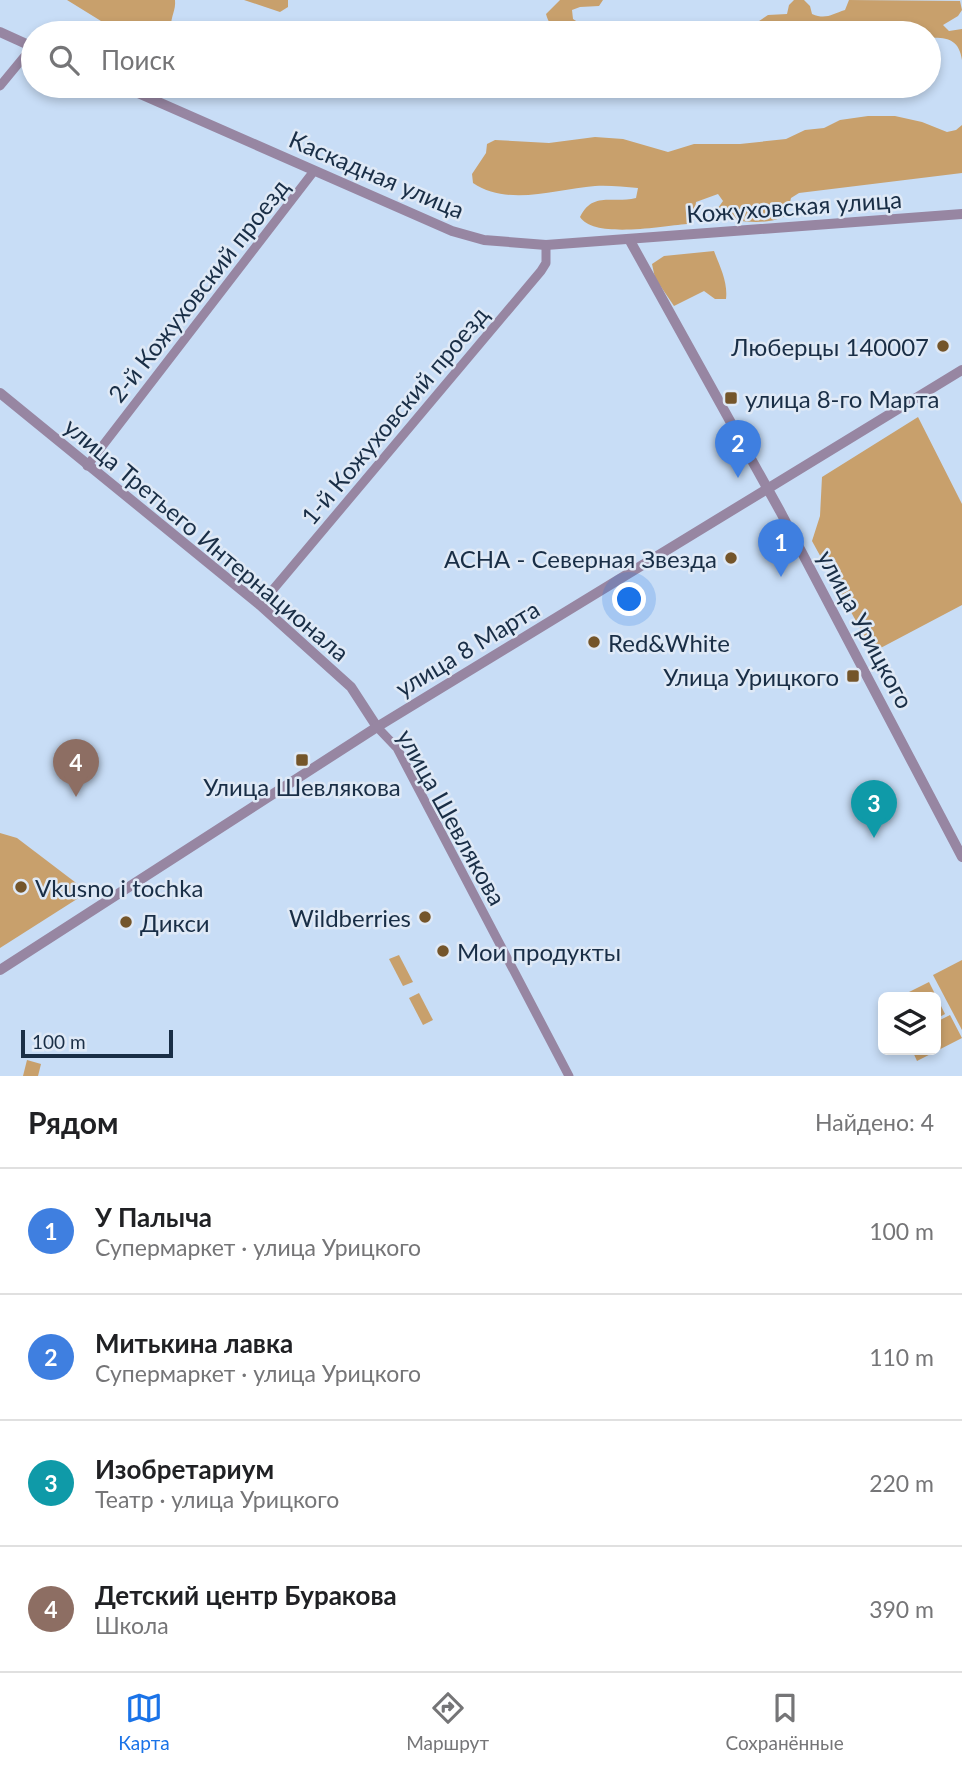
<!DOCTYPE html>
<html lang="ru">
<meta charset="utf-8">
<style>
:root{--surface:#fff;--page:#f2f2f2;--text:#202124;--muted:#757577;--line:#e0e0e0;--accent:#1a73e8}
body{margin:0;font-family:Lato,sans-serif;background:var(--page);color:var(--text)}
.controls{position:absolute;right:21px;bottom:21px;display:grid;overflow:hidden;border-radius:10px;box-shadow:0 4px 10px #0003}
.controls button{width:63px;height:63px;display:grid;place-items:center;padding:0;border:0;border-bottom:2px solid var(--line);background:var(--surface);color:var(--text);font:35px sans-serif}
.scale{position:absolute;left:21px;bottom:18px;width:152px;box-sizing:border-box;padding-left:7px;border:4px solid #192e46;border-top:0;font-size:19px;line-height:24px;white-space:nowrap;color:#192e46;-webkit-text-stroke:5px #dfe9f6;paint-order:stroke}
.you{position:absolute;left:630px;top:600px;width:24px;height:24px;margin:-18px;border:5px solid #fff;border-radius:50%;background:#1a73e8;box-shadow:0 0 0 10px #1a73e833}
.badge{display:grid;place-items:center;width:46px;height:46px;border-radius:50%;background:var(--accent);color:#fff;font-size:23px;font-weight:700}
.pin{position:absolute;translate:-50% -58px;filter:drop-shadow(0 2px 4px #0008)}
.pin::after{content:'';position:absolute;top:37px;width:24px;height:21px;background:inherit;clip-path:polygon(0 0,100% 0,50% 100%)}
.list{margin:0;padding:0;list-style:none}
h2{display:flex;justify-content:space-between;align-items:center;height:91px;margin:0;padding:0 28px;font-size:30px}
h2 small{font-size:23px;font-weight:400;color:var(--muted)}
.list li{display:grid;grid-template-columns:46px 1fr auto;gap:21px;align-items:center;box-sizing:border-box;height:126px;padding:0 28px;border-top:2px solid var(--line)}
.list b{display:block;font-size:26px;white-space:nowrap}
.list p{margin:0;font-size:23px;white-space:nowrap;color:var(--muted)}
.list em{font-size:23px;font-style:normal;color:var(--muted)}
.icon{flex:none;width:38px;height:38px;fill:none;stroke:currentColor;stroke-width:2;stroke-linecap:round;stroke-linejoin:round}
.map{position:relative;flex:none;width:962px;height:1076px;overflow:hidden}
.search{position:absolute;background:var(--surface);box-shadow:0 4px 10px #0003;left:21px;right:21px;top:21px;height:77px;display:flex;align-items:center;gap:18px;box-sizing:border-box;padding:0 24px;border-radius:38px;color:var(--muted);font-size:26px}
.sheet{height:595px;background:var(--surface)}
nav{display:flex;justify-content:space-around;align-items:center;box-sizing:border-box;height:98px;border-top:2px solid var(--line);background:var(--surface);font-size:19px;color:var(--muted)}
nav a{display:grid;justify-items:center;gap:4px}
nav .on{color:var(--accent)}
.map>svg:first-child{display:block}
.green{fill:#c8a06c}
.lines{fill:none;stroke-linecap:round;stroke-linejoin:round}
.minor{stroke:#9786a2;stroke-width:9}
.tertiary{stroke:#9786a2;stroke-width:10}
.poi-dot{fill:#74552a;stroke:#dfe9f6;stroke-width:2.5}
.labels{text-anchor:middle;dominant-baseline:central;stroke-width:5;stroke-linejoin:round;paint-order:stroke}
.street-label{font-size:24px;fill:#192e46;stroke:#dfe9f6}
.poi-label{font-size:24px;fill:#192e46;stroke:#dfe9f6;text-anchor:start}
</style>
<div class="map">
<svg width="962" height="1076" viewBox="0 0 962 1076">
<rect width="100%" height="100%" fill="#c8ddf6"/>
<g class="green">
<path d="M67,0H175C176,10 171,16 171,26L178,33H112L101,21Z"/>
<polygon points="244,0 288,0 288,7 280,12"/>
<path d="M560,0H603L599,6L580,7L572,10L573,19L587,28L590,33C572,33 551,35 546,14Z"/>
<path d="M794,0H804L810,6L812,14C826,20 832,14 845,10L849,0L960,1L962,10L958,16L943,25L949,31L962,29V60C959,40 948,37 929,38V33H854L845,29L827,28L825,33H741L768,15L787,14L789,5Z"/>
<polygon points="546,86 610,86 608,90 591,94 564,87"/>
<polygon points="745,86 905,86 879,91 813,89 786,95 749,98 742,93"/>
<path d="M868,116H895L922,122L947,132L956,130L962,125V173L799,193L791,198L787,215C769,226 737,222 718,216V208L723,201L718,194L696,202L694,220L687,224C662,226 594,239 580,217C593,191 612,204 636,198L638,188C624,187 609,185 595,186C556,189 509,207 473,183L472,174L486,153L487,144L495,140L549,143L595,137L623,139L668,152L694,144H740L786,139L805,130L824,128L840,120Z"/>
<path d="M714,251C720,267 728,282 726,299H715L704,291L674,306L655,278L652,264L664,256Z"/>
<polygon points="918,417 962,504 962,605 873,652 812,541 820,516 822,477"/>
<polygon points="0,833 17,838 88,892 0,948"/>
<polygon points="399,955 413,982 403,986 389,959"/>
<polygon points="962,960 962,1030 933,975"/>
<polygon points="929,982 945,1014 936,1019 936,997 912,997 909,992"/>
<polygon points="419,993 433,1020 423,1025 409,998"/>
<polygon points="950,1015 962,1038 917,1061 912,1050 936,1050 936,1022"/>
<polygon points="27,1060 41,1064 38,1076 23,1076"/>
</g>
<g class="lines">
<g class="minor">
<polyline points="0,86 33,46"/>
<polyline points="87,466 314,171"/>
<polyline points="260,605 541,271 546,263 546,245"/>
<polyline points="377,727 397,748 569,1076"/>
</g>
<g class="tertiary">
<polyline points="0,32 33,47"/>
<polyline points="122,86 452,231 484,240 546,245 962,214"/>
<polyline points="629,239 780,511 962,857"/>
<polyline points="0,393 260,605 351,687 377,727"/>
<polyline points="0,970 377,727 962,370"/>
</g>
</g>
<g class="poi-dot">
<circle cx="943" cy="346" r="7"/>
<rect x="724" y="391" width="14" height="14" rx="3.5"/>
<circle cx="731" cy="558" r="7"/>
<circle cx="594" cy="642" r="7"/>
<rect x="846" y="669" width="14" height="14" rx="3.5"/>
<rect x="295" y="753" width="14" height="14" rx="3.5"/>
<circle cx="21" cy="887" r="7"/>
<circle cx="425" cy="917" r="7"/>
<circle cx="126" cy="922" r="7"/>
<circle cx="443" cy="951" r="7"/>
</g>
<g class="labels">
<g class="street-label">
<text transform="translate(377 174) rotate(23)">Каскадная улица</text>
<text transform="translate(794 206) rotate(-4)">Кожуховская улица</text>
<text transform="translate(198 290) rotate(-52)">2-й Кожуховский проезд</text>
<text transform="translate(394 415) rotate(-50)">1-й Кожуховский проезд</text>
<text transform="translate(207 539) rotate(40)">улица Третьего Интернационала</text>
<text transform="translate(866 629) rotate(62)">улица Урицкого</text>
<text transform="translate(467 648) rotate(-31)">улица 8 Марта</text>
<text transform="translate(452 817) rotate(61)">улица Шевлякова</text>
</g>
<g class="poi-label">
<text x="929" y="346" text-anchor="end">Люберцы 140007</text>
<text x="745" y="398">улица 8-го Марта</text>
<text x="717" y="558" text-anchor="end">АСНА - Северная Звезда</text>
<text x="608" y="642">Red&amp;White</text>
<text x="839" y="676" text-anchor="end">Улица Урицкого</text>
<text x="302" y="786" text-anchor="middle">Улица Шевлякова</text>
<text x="35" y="887">Vkusno i tochka</text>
<text x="411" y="917" text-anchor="end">Wildberries</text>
<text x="140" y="922">Дикси</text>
<text x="457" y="951">Мои продукты</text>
</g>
</g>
</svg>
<div class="controls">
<button><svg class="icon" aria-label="layers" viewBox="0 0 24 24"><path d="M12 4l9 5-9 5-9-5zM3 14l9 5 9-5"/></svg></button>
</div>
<div class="scale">100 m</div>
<div class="you"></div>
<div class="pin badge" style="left:781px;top:577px;background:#3f7fe0">1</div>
<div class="pin badge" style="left:738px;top:478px;background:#3f7fe0">2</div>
<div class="pin badge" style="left:874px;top:838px;background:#0f9aa8">3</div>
<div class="pin badge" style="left:76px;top:797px;background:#8d6e63">4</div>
<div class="search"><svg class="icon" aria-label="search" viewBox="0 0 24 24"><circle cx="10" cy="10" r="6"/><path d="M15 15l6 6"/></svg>Поиск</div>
</div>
<section class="sheet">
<h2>Рядом<small>Найдено: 4</small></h2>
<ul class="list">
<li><span class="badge" style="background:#3f7fe0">1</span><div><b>У Палыча</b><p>Супермаркет · улица Урицкого</p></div><em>100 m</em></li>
<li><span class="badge" style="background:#3f7fe0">2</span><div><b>Митькина лавка</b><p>Супермаркет · улица Урицкого</p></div><em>110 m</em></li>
<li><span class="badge" style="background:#0f9aa8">3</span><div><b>Изобретариум</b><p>Театр · улица Урицкого</p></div><em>220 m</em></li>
<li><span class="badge" style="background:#8d6e63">4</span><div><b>Детский центр Буракова</b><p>Школа</p></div><em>390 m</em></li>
</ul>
</section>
<nav>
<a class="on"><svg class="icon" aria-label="map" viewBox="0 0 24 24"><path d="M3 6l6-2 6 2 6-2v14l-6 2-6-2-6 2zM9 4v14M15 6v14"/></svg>Карта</a>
<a><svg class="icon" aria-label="directions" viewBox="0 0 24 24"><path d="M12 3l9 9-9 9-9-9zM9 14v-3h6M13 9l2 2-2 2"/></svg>Маршрут</a>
<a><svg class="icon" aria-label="saved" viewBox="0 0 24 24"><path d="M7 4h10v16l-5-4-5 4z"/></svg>Сохранённые</a>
</nav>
